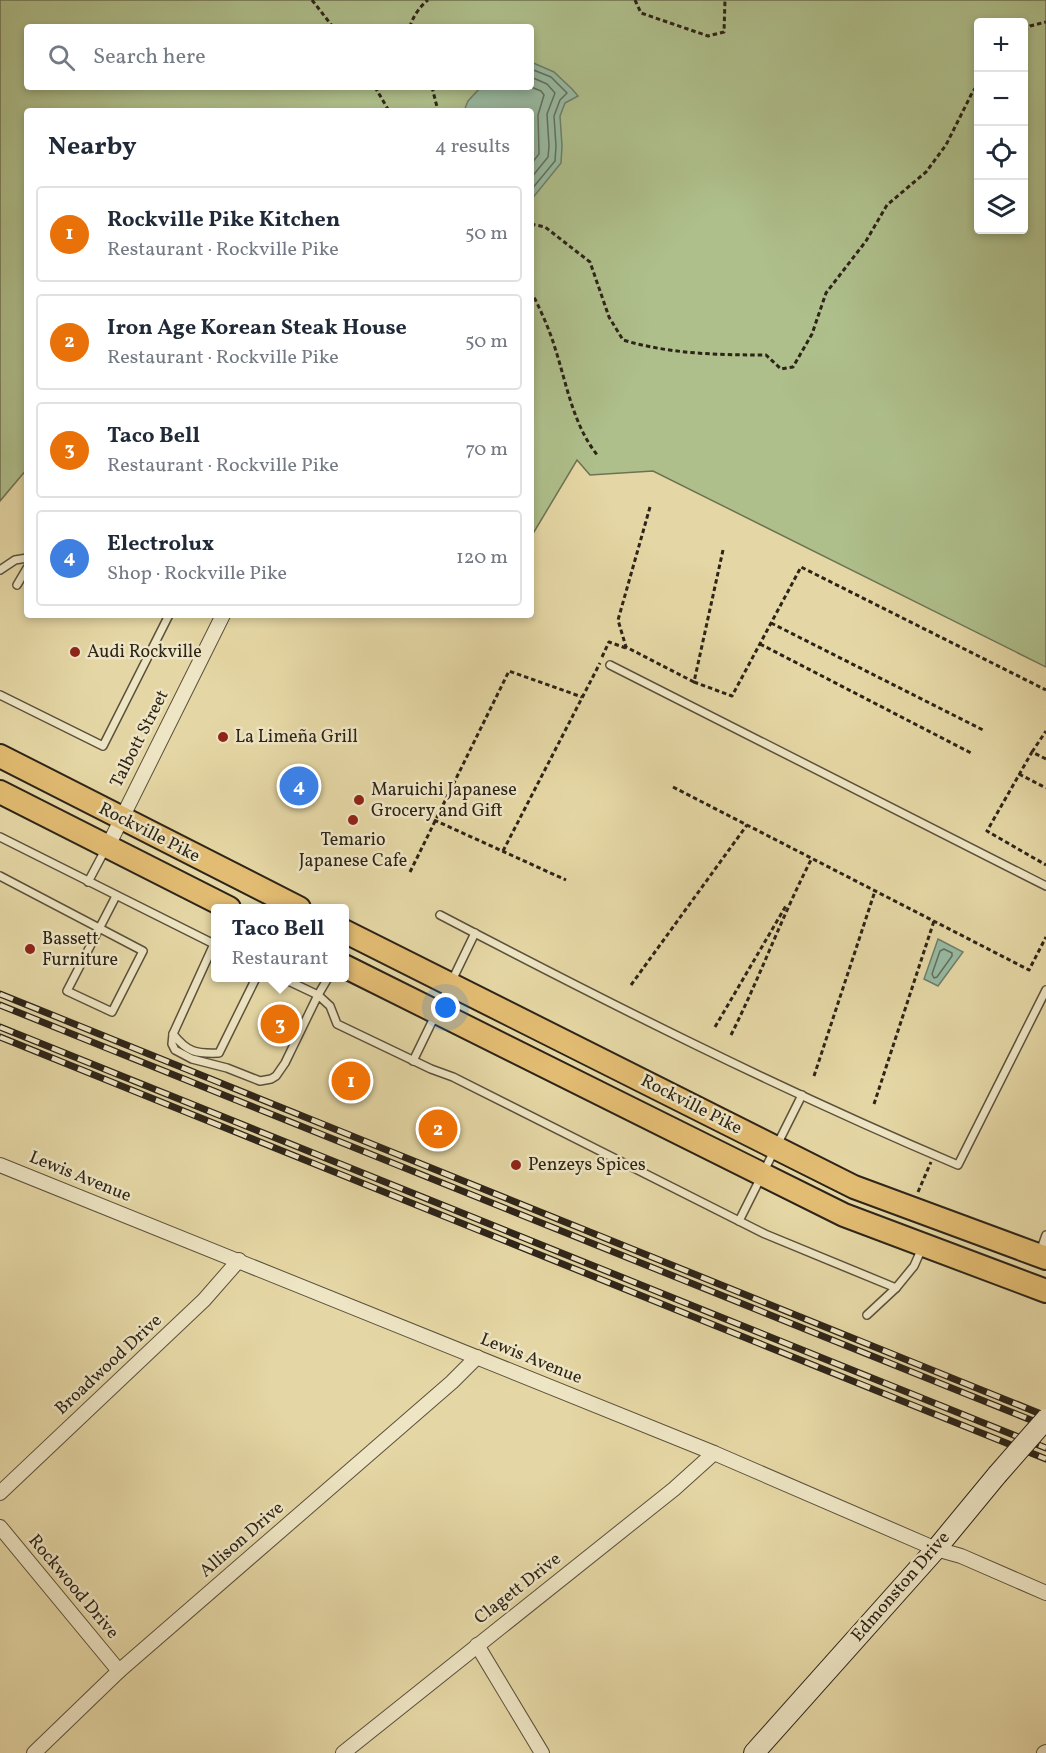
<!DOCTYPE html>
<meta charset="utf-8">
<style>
:root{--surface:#fff;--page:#f2f2f3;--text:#1f2937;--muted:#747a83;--line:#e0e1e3;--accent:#8f2418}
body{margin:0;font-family:Vollkorn,serif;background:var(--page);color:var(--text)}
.controls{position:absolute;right:18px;top:18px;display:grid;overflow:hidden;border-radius:6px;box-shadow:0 3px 9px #0003}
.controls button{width:54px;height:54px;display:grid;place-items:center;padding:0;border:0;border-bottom:2px solid var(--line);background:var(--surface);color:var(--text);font:30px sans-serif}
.you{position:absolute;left:446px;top:1008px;width:21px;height:21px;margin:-15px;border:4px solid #fff;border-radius:50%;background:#1a73e8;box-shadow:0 0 0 9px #1a73e833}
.badge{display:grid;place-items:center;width:39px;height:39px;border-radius:50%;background:var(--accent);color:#fff;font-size:20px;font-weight:700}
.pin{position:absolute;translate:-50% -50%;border:3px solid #fff;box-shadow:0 2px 6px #0006}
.popup{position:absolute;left:211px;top:904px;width:138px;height:78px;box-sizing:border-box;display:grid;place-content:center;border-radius:6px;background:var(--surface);filter:drop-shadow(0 2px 4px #0005);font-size:20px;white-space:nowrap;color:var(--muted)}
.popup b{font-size:22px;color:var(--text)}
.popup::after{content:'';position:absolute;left:50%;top:100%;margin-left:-12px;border:12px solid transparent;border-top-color:var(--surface)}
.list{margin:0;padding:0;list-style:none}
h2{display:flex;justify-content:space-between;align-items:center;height:78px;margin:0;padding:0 24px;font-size:26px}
h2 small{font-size:20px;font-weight:400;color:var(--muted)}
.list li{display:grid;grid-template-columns:39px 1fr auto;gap:18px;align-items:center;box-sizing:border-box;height:96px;margin:0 12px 12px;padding:0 12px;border:2px solid var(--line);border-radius:6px}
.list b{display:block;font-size:22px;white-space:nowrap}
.list p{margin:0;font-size:20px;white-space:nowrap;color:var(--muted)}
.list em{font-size:20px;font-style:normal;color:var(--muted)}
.icon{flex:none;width:33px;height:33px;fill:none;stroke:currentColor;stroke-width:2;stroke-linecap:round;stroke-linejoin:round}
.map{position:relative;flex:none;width:1046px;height:1753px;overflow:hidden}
.search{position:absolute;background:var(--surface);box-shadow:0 3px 9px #0003;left:24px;top:24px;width:510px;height:66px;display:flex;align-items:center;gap:15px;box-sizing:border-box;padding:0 21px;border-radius:6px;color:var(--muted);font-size:22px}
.panel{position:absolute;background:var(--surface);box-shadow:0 3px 9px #0003;left:24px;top:108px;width:510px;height:510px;border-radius:6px}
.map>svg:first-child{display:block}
.green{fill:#aebf8b;stroke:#6e7252;stroke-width:1.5;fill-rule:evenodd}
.water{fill:#97baa2;stroke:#6d7e6b;stroke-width:1.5}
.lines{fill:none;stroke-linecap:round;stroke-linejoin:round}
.shore{stroke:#626f5d;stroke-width:1.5}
.lane-casing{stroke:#5b513b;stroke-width:10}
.street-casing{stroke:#5b513b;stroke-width:16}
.secondary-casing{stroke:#2d2418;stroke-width:22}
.primary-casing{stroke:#2d2418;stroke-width:26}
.path{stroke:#2d2418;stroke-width:3;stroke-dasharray:4.5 3;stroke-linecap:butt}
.lane{stroke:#eee5c4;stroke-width:7}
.street{stroke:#eee5c4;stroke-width:14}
.secondary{stroke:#eee5c4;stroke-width:20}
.primary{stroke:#e2bc72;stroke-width:22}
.rail-casing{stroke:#2d2418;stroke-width:7}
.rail{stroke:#eee5c4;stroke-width:4.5;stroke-dasharray:14;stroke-linecap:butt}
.secondary-bridge-casing{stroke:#2d2418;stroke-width:22;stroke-linecap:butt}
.secondary-bridge{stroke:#eee5c4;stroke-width:20}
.poi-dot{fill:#8f2418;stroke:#eee5c4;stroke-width:2}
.labels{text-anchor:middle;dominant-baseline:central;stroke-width:5;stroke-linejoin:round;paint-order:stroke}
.poi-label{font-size:18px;fill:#2d2418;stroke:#eee5c4;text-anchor:start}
.street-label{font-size:18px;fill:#2d2418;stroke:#eee5c4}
</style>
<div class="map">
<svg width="1046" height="1753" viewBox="0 0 1046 1753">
<rect width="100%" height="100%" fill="#e5d7a5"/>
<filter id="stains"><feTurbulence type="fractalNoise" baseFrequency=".00333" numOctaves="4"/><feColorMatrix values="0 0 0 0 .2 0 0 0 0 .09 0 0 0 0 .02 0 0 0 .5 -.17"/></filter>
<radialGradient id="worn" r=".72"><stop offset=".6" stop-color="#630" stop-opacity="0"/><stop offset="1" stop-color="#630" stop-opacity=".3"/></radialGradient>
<path class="green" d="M0,0H1046V667L653,471L590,475L577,460L531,537V111H27V469L0,501ZM978,22H1024V230H978ZM27,27H531V87H27Z"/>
<g class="water">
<polygon points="531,62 554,72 572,89 578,96 565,103 560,116 562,146 561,163 531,200 531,111 464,111 468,101 481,87 531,87"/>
<polygon points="938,939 963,952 938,986 924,979"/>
</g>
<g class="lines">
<g class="shore">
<polyline points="531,69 551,77 567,93 560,100 554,116 556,146 555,161 531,190"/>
<polyline points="531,77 547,84 555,93 547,114 549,146 548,157 531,178"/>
<polyline points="531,87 541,91 544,95 538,115 539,154 531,164"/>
<polygon points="944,949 952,953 952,956 937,977 934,978 932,974 940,951"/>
</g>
<defs>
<g id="lane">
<polyline points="0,570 15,560 27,558"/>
<polyline points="17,585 27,568"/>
<polyline points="610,665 1046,886"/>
<polyline points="0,695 103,746 169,615"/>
<polyline points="0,837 216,945"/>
<polyline points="0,876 143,951 112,1012 67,991 116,896"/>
<polyline points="88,882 105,850"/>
<path d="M440,915C610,1004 781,1090 958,1165L1046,990"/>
<path d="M214,944L173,1034C187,1052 196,1054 219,1053L256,978"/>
<polyline points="282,978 318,995 328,978"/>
<polyline points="173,1034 172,1044 175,1050 192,1059 227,1068 260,1081 271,1079 276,1076 285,1063 318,995 330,1006 337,1024 431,1069 453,1077 765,1234 896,1288 914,1266 922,1248"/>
<polyline points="413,1061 475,933"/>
<polyline points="739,1221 802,1095"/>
<polyline points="1040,1252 1046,1235"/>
<polyline points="867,1315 896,1288"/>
</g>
<g id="street">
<polyline points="107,848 223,615"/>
<polyline points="0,1165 714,1453 936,1549 961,1556 1046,1593"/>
<polyline points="0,1493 204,1300 239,1260"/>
<polyline points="0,1527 119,1671"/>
<polyline points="477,1645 542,1753"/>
<polyline points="34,1753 119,1671 452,1382 477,1357"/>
<polyline points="343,1753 674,1489 714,1453"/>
<polyline points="1044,1753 1046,1752"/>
</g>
<polyline id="secondary" points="754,1753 936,1549 997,1475"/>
<g id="primary">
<polyline points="0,756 299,908"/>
<polyline points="0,792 229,908"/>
<polyline points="344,931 854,1187 1046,1258"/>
<polyline points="344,966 844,1215 1046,1291"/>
</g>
</defs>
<use href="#lane" class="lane-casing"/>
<use href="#street" class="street-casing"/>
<use href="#secondary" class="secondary-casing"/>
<use href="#primary" class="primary-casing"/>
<g class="path">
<polyline points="312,0 333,27"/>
<polyline points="635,0 641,13 708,36 724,32 725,0"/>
<path d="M410,27C412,18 420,6 428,0"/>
<polyline points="1024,31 1030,26 1046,22"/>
<polyline points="375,87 389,111"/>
<polyline points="432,87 438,111"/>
<path d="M531,224L545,227L590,262L609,317L623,340C670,354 717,355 766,355L781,369L793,367L812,334L826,293L866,241L887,205L926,172L946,145L972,93L978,84"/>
<path d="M531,291C540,309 549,328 555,348C567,385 573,425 598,456"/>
<polyline points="650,507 618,620 626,647 694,682"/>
<polyline points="723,550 694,682 732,696 801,567 1046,690"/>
<polyline points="771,623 985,731"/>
<polyline points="760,644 973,754"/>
<polyline points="602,657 609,642 626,648"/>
<polyline points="1032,752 1046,731"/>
<polyline points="1046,759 1032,752 987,831 1046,865"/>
<polyline points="1019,774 1046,788"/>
<polyline points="673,787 1029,970 1046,937"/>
<polyline points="434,820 566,880"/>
<polyline points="503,851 600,663"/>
<polyline points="410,872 509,671 582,697"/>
<polyline points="631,985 747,825"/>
<polyline points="715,1027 787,904"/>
<path d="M731,1035C760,977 782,916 812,858"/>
<polyline points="814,1076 875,891"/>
<polyline points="874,1104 934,921"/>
<polyline points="918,1192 931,1162"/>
</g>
<use href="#lane" class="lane"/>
<use href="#street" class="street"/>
<use href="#secondary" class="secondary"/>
<use href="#primary" class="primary"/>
<defs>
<g id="rail">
<polyline points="0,994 1046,1416"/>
<polyline points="0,1005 1046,1426"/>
<polyline points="0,1027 1046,1448"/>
<polyline points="0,1037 1046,1459"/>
</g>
</defs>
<use href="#rail" class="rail-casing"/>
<use href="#rail" class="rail"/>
<defs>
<polyline id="secondary-bridge" points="997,1475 1046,1419"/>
</defs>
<use href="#secondary-bridge" class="secondary-bridge-casing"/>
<use href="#secondary-bridge" class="secondary-bridge"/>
</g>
<g class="poi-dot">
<circle cx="75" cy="652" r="6"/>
<circle cx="223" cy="737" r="6"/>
<circle cx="359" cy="800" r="6"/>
<circle cx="353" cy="820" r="6"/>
<circle cx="30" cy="949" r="6"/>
<circle cx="516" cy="1165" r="6"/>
</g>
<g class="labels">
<g class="poi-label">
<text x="87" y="652">Audi Rockville</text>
<text x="235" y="737">La Limeña Grill</text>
<text x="371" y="790">Maruichi Japanese<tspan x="371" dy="21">Grocery and Gift</tspan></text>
<text x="353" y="840" text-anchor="middle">Temario<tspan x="353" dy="21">Japanese Cafe</tspan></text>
<text x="42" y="939">Bassett<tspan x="42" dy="21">Furniture</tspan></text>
<text x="528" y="1165">Penzeys Spices</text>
</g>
<g class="street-label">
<text transform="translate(140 739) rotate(-63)">Talbott Street</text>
<text transform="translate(149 833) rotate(27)">Rockville Pike</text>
<text transform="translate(691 1105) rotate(27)">Rockville Pike</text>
<text transform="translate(80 1177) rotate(22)">Lewis Avenue</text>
<text transform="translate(531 1359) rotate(22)">Lewis Avenue</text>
<text transform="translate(109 1365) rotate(-43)">Broadwood Drive</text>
<text transform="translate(242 1540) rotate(-41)">Allison Drive</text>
<text transform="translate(73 1587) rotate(50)">Rockwood Drive</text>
<text transform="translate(901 1587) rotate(-49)">Edmonston Drive</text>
<text transform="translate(518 1589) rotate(-38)">Clagett Drive</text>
</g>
</g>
<rect width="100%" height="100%" filter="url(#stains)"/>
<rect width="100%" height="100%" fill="url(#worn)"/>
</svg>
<div class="controls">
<button>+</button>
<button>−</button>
<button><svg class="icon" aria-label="locate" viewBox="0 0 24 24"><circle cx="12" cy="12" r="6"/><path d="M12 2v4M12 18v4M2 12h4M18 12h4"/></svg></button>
<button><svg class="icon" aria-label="layers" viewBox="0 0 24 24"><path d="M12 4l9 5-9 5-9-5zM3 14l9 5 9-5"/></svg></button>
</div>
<div class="you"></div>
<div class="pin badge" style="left:351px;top:1081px;background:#e8710a">1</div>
<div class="pin badge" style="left:438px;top:1129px;background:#e8710a">2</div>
<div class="pin badge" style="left:280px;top:1024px;background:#e8710a">3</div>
<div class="popup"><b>Taco Bell</b>Restaurant</div>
<div class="pin badge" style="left:299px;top:786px;background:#3f7fe0">4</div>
<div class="search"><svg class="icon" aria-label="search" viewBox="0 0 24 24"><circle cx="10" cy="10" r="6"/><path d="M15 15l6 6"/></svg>Search here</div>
<section class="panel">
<h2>Nearby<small>4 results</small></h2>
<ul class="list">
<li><span class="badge" style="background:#e8710a">1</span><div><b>Rockville Pike Kitchen</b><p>Restaurant · Rockville Pike</p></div><em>50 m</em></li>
<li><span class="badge" style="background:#e8710a">2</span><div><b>Iron Age Korean Steak House</b><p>Restaurant · Rockville Pike</p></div><em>50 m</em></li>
<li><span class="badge" style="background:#e8710a">3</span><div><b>Taco Bell</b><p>Restaurant · Rockville Pike</p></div><em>70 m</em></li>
<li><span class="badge" style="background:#3f7fe0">4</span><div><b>Electrolux</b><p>Shop · Rockville Pike</p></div><em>120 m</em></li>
</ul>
</section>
</div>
